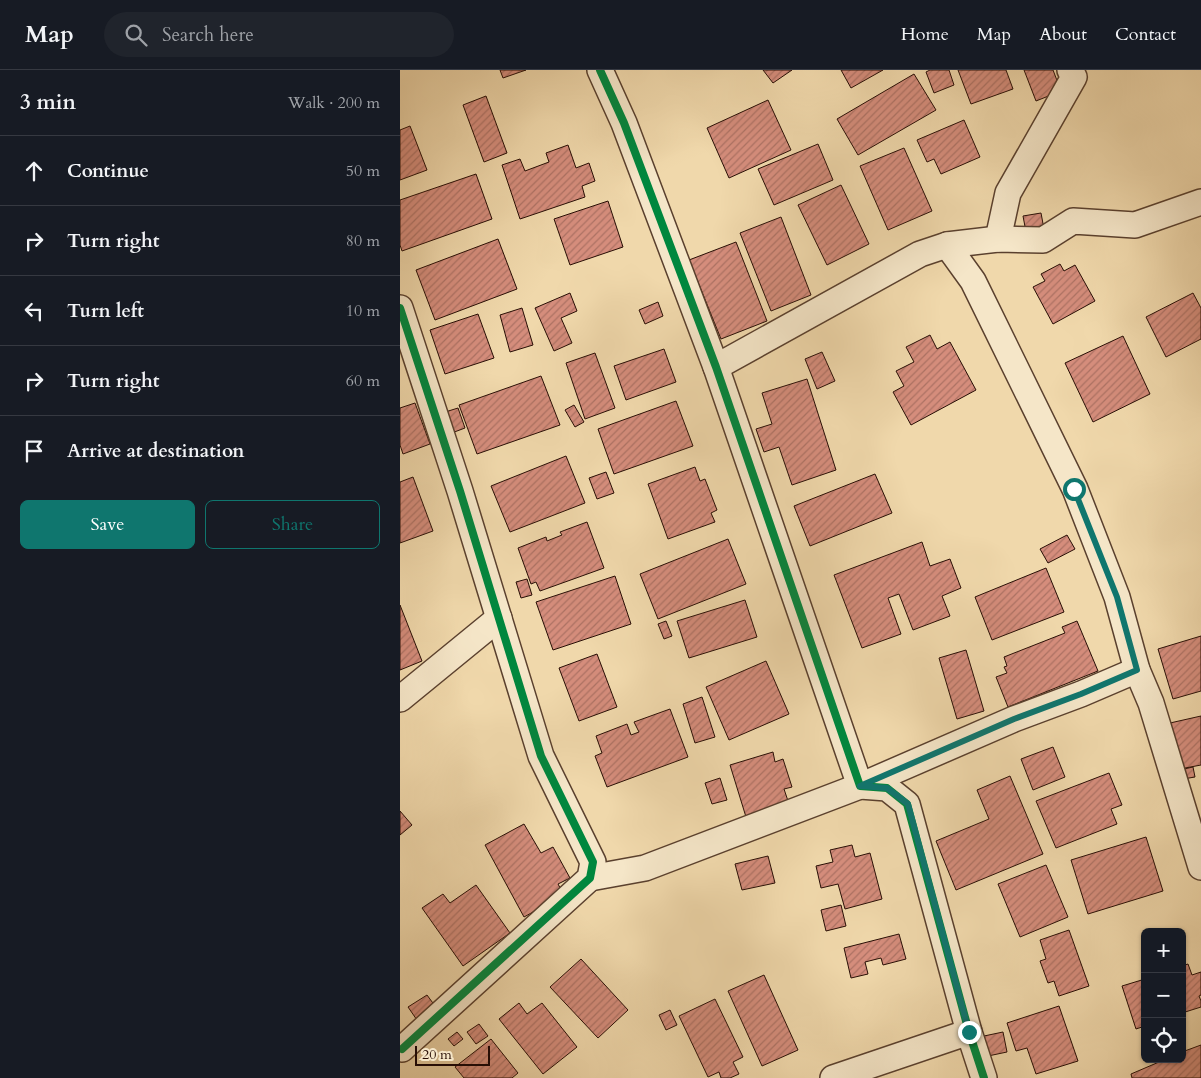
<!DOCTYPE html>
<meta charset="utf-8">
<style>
:root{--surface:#171b24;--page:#20242c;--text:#f1f3f6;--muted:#9ea1a6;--line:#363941;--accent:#0f766e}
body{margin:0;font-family:Cardo,serif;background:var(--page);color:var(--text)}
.controls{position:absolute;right:15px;bottom:15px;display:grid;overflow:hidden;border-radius:8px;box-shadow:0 1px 4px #0004}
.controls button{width:45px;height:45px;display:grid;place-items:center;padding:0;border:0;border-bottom:1px solid var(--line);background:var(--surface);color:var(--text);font:25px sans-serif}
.scale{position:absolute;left:15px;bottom:12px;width:75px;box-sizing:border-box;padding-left:5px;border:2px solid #280e05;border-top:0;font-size:14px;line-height:18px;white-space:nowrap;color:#280e05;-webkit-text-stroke:4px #f5e6c8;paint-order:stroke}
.stop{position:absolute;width:15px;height:15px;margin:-11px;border:4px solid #0f766e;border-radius:50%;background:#fff}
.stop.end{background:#0f766e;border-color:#fff;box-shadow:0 1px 5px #0008}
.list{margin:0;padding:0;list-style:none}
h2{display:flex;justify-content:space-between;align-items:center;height:65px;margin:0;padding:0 20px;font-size:21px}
h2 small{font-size:16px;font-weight:400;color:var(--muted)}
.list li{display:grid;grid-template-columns:32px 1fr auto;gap:15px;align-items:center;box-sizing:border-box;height:70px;padding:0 20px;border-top:1px solid var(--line)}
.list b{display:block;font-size:19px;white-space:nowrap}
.list em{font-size:16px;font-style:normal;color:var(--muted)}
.actions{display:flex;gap:10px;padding:15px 20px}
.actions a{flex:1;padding:11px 0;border:1px solid var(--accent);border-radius:8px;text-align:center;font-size:18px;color:var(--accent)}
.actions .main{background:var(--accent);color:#fff}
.icon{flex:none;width:28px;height:28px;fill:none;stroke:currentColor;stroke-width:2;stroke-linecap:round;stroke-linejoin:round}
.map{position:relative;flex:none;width:801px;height:1008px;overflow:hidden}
header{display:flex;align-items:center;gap:30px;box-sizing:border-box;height:70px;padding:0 25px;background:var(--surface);border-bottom:1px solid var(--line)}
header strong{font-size:24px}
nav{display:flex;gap:28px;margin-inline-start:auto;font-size:18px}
.search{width:350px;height:45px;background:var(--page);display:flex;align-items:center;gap:12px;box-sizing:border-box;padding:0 18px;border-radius:28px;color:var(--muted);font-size:19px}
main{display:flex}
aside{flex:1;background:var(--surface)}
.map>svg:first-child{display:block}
.building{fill:url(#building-hatch);stroke:#280e05}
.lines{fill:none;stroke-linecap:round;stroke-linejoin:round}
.street-casing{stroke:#5a402e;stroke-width:28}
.street{stroke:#f5e6c8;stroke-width:25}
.cycleway-casing{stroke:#f5e6c8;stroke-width:11}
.cycleway{stroke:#00873e;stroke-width:8}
.route{stroke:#0f766e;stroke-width:6}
</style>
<header>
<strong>Map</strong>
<div class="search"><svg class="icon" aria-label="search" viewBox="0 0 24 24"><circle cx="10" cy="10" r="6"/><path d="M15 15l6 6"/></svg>Search here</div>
<nav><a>Home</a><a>Map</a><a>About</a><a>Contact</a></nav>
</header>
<main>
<aside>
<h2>3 min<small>Walk · 200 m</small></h2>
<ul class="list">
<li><svg class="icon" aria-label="ahead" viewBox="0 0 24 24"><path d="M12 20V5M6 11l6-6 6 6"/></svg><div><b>Continue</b></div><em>50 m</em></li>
<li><svg class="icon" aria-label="right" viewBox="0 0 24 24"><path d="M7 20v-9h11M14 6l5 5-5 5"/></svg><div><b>Turn right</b></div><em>80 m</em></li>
<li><svg class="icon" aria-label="left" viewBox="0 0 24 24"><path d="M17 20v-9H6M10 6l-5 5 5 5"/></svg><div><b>Turn left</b></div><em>10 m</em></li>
<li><svg class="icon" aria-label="right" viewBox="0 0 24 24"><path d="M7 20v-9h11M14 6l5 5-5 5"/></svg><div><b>Turn right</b></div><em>60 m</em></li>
<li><svg class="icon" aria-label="arrive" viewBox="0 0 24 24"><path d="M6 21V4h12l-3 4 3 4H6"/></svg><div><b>Arrive at destination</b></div></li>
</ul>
<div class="actions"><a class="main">Save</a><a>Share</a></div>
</aside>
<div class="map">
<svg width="801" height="1008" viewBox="0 0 801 1008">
<defs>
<pattern id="building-hatch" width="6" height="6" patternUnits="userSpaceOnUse" patternTransform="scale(1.25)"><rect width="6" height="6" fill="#d58d7c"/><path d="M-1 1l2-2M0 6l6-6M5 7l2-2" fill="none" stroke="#ad7264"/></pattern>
</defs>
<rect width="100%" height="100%" fill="#f0d8ab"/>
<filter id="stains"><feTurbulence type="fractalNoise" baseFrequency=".004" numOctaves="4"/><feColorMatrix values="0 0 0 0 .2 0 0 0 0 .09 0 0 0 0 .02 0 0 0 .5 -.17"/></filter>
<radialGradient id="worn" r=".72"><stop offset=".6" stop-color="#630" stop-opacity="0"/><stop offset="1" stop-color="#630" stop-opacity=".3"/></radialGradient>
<g class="building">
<polygon points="100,0 126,0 103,8"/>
<polygon points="363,0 392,0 373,13"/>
<polygon points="441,0 483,0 451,18"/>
<polygon points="530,0 549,0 554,15 534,23 526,2"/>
<polygon points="558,0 606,0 613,19 571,34"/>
<polygon points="624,0 653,0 661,21 636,31"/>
<polygon points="514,4 536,40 458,85 437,49"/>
<polygon points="86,26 107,83 84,92 63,35"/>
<polygon points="368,30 391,80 329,108 307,58"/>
<polygon points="564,50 580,87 541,104 534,89 527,92 517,70"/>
<polygon points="10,56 27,100 0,110 0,60"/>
<polygon points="418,74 433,110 374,135 358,99"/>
<polygon points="168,75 176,98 189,93 195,111 182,116 185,127 120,149 102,95 120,89 125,101 149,92 146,83"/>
<polygon points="504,78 532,141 488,160 460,96"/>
<polygon points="76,104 92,149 2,181 0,175 0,130"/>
<polygon points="441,115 469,174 427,195 398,135"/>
<polygon points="208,131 223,177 170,195 154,149"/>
<polygon points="641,143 644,159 626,162 623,146"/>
<polygon points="381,147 411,225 371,241 340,163"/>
<polygon points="98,169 117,219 35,250 16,200"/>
<polygon points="336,172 367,251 321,269 289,190"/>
<polygon points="660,194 664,201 675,195 695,231 653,254 633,217 645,211 641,204"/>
<polygon points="170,223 177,241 161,248 172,273 154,281 135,238"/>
<polygon points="793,223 801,238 801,269 766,287 746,247"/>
<polygon points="258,232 263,246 245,254 239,240"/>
<polygon points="122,238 133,275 110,282 100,245"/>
<polygon points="78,244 94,288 45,304 30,260"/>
<polygon points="530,265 537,279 550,272 576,320 511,355 493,322 504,316 496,301 514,292 506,277"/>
<polygon points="723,266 750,324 693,352 665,293"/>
<polygon points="264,279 276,312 226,330 214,296"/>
<polygon points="422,282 435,311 417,319 405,289"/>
<polygon points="195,283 215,338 185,349 166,293"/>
<polygon points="141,306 160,355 77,384 59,335"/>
<polygon points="407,309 436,400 392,415 379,377 364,382 356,359 372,354 362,323"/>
<polygon points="276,331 293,376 214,404 198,359"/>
<polygon points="15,333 30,374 3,384 0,375 0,338"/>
<polygon points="174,335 184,352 175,357 165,340"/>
<polygon points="58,338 65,358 49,364 42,343"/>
<polygon points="166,386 185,433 110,462 91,416"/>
<polygon points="295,397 300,411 305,409 317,440 311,443 315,452 268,469 248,414"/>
<polygon points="206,402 214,423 197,429 189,408"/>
<polygon points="475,404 492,443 410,476 394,436"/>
<polygon points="13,407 33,461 0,473 0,412"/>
<polygon points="187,452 204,498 140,521 136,512 131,514 118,478 146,467 147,471 162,465 160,462"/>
<polygon points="667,465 675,479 648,493 640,479"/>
<polygon points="328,469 346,514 258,549 240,504"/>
<polygon points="522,472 530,496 550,489 561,518 542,526 550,546 513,560 499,524 488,528 501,564 462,578 434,505"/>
<polygon points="646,498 664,542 592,570 575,527"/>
<polygon points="215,506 231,554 153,580 136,532"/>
<polygon points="127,509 132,525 121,528 116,512"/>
<polygon points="345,530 357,567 289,588 277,551"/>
<polygon points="0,535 22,591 0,600"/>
<polygon points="266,551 272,566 264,569 258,554"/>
<polygon points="677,551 698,601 608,637 596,607 607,603 604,597 607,596 604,587 665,563 662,557"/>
<polygon points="801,566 801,621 773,629 758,579"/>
<polygon points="566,580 584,641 557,649 539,588"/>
<polygon points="197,584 217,637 179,651 159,598"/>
<polygon points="366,591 389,644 329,670 306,617"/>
<polygon points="302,627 315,667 295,673 283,634"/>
<polygon points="270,639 288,687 207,717 195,686 202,683 196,666 227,654 231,665 239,662 234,652"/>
<polygon points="801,646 801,695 780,699 770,653"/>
<polygon points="653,677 665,707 633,720 621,689"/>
<polygon points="373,682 375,692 383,689 392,717 384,719 389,734 346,747 330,695"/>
<polygon points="793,697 795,707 777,710 775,701"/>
<polygon points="709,703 722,735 711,739 717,754 656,778 636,731"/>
<polygon points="610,706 643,784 556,820 536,771 589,749 577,720"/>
<polygon points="320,708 327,730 312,734 305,713"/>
<polygon points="0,741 12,755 0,765"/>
<polygon points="124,754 141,783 153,777 170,808 158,814 164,825 124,847 85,775"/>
<polygon points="746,767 763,821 688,844 671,790"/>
<polygon points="452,775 455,787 470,783 482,829 445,839 438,814 421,818 416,796 433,792 430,780"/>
<polygon points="368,786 375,813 342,820 335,794"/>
<polygon points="646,795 668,847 620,867 598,814"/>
<polygon points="76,815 110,863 63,896 22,838 43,824 50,833"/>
<polygon points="441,835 446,856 426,861 421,840"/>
<polygon points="669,860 689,916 659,926 654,911 648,913 640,891 646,889 640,870"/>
<polygon points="499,864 506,889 483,895 481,888 465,892 468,904 451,908 444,878"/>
<polygon points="181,889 228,940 198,968 150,917"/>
<polygon points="788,894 792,905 801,902 801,925 799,926 801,931 801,937 782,943 782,896"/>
<polygon points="364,905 398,980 362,996 328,921"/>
<polygon points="745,909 745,956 736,959 722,916"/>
<polygon points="27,925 38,940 19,953 8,937"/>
<polygon points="315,929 343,987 333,992 339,1004 330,1008 321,1008 319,1002 308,1007 279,946"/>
<polygon points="119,933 127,944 142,933 177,977 143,1004 99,949"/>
<polygon points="659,936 678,991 636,1004 627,978 616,981 607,953"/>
<polygon points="270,940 277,955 266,960 259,945"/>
<polygon points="79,954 88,966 76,974 67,962"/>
<polygon points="57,962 63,969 54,976 48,969"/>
<polygon points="603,962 607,982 588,986 584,966"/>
<polygon points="91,969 118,1003 112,1008 64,1008 55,997"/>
<polygon points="801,975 801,1008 732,1008 731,1004 766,989 782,989 782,982"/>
</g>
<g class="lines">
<defs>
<g id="street">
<polyline points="200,0 224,53 316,297 460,716 487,718 507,734 569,962 584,1008"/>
<polyline points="598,169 608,123 674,7 670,0"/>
<polyline points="547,175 573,211 675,419 717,527 737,600 751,633 801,797"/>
<polyline points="0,238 60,421 141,686 193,792 190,808 2,979"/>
<polyline points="316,297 520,184 547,175 598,169 643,170 673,151 735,155 801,132"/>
<polyline points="0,629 99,548"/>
<polyline points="190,808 245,798 460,716 614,649 681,624 737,600"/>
<polyline points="433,1008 569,962"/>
</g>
</defs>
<use href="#street" class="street-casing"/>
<use href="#street" class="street"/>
<defs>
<g id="cycleway">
<polyline points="200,0 224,53 316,297 460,716 487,718 507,734 569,962 584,1008"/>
<polyline points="0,238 60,421 141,686 193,792 190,808 2,979"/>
</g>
</defs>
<use href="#cycleway" class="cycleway-casing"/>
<use href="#cycleway" class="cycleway"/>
</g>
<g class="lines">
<polyline class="route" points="569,962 508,734 487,718 460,716 614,649 681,624 737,600 717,527 674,419"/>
</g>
<rect width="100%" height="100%" filter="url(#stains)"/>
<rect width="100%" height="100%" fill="url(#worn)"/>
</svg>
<div class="controls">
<button>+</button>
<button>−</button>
<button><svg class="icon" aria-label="locate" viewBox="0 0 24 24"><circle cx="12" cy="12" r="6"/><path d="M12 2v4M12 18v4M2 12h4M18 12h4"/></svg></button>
</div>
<div class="scale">20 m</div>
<div class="stop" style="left:674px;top:419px"></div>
<div class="stop end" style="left:569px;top:962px"></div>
</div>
</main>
